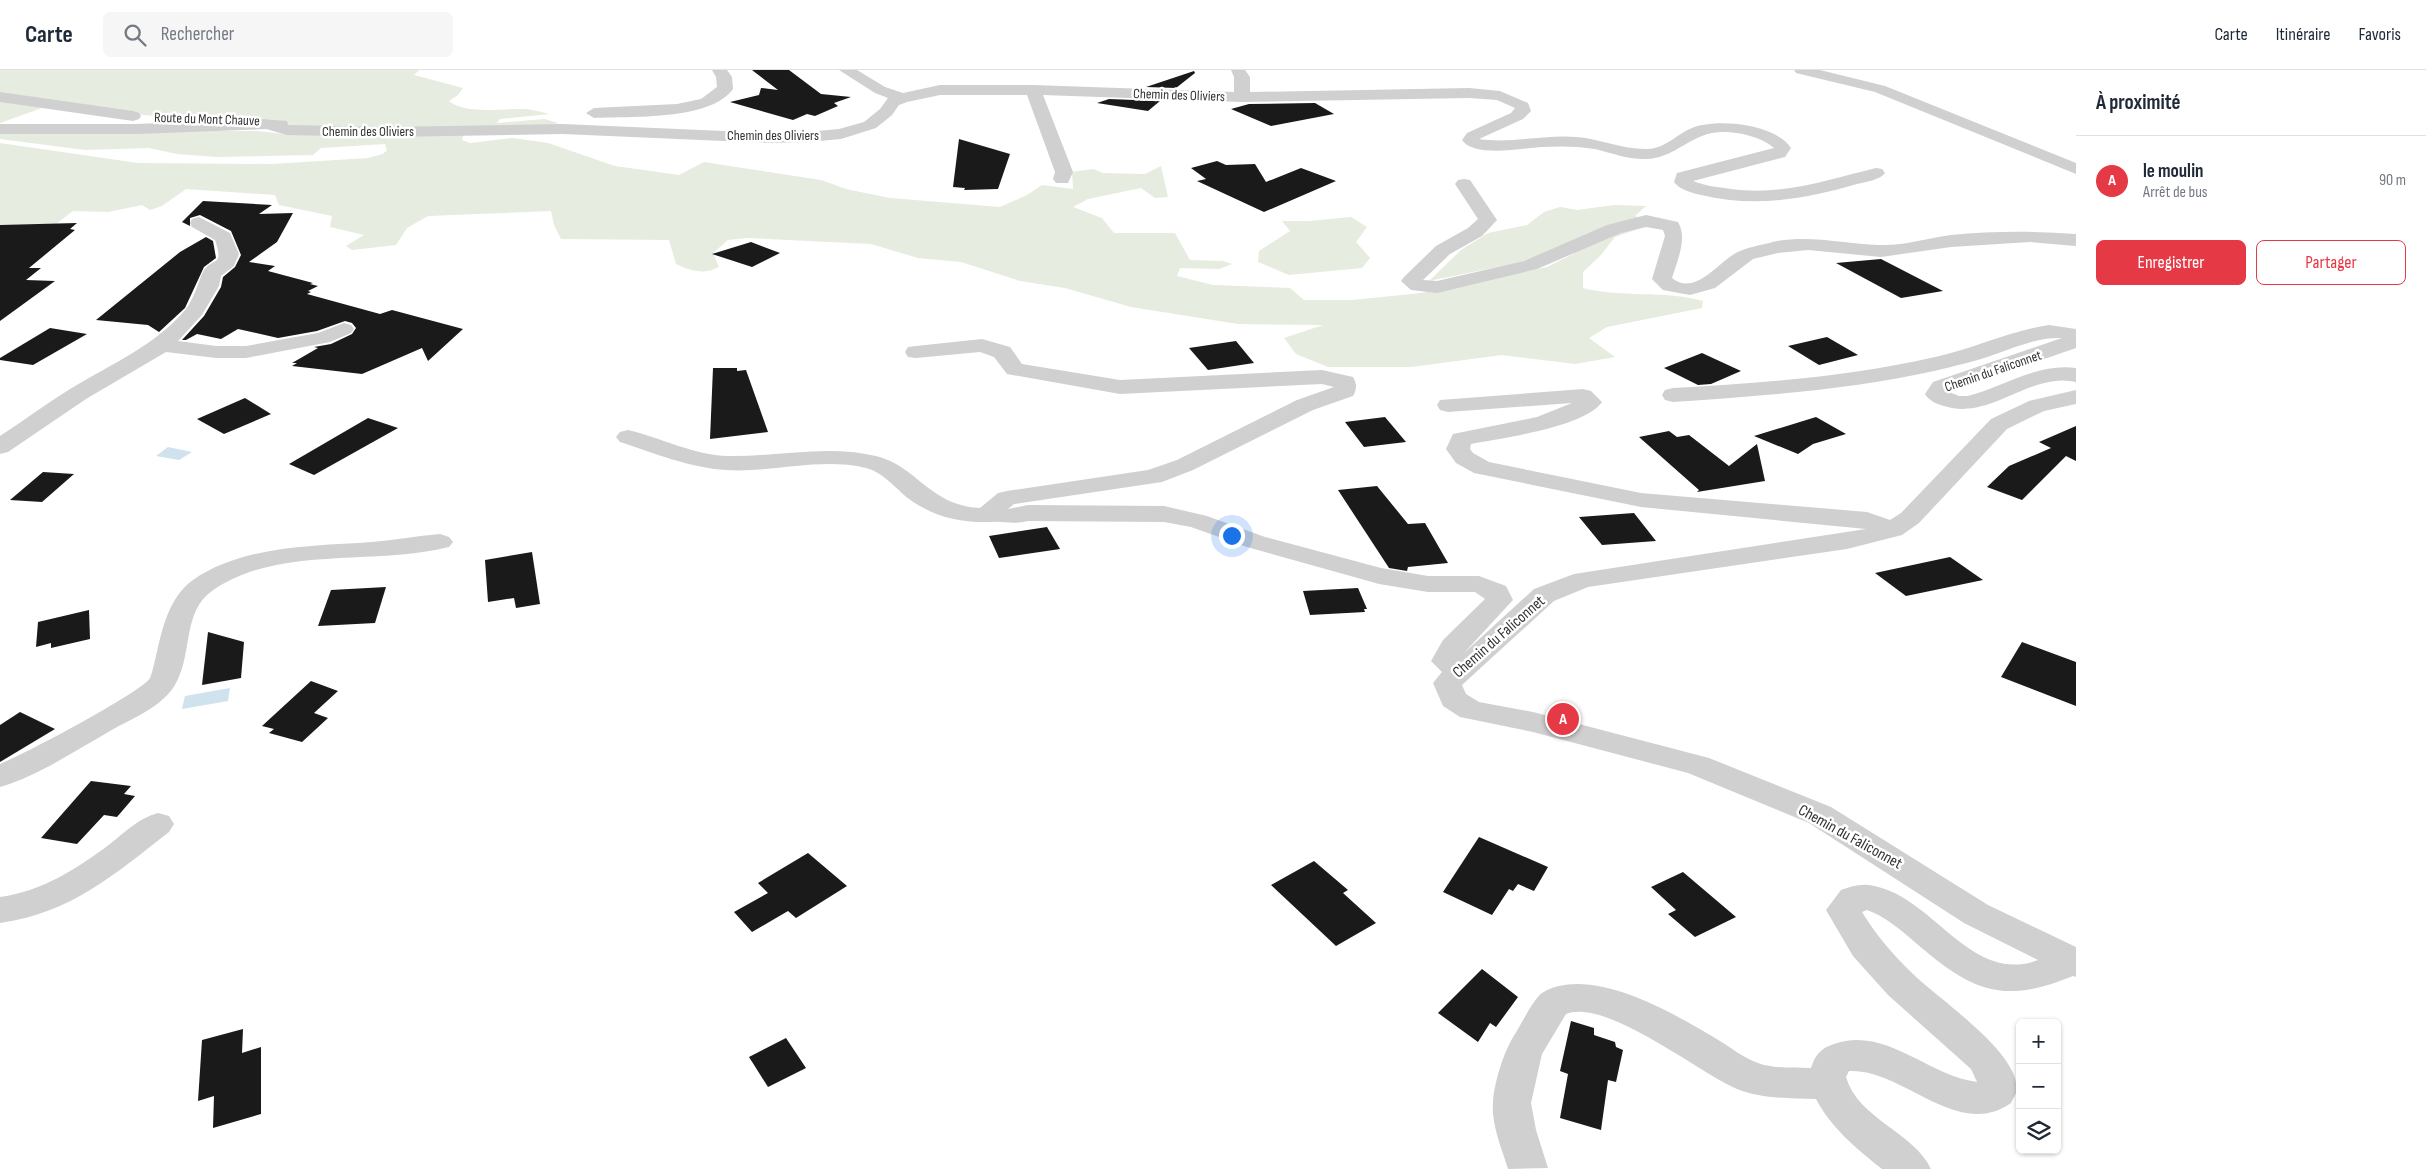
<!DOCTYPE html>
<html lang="fr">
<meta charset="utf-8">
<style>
:root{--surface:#fff;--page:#f6f6f7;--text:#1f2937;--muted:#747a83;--line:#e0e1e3;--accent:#e63946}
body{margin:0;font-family:"Sofia Sans Condensed",sans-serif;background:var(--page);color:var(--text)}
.controls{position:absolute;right:15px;bottom:15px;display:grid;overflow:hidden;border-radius:8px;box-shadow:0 1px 4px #0004}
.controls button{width:45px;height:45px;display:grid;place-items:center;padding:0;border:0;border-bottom:1px solid var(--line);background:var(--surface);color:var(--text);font:25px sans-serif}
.you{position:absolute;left:1231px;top:465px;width:18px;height:18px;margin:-12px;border:4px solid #fff;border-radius:50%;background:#1a73e8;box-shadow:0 0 0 8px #1a73e833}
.badge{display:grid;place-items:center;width:32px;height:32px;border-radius:50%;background:var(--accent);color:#fff;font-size:16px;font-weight:700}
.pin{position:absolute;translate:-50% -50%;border:2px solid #fff;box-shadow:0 1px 5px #0006}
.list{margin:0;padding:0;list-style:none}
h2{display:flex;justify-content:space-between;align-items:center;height:65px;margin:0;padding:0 20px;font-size:21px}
h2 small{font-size:16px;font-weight:400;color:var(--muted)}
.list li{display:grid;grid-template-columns:32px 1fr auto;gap:15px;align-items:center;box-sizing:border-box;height:90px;padding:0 20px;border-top:1px solid var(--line)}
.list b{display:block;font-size:19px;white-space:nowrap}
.list p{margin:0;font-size:16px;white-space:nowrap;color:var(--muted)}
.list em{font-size:16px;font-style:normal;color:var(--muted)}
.actions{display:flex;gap:10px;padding:15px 20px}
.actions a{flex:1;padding:11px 0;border:1px solid var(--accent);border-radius:8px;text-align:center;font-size:18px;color:var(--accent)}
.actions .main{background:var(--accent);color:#fff}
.icon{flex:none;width:28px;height:28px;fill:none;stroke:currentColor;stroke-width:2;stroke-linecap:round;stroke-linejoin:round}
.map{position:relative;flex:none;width:2076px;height:1099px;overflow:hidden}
header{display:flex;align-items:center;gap:30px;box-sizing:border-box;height:70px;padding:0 25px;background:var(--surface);border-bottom:1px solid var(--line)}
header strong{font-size:24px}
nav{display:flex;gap:28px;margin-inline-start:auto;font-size:18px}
.search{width:350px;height:45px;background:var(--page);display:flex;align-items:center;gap:12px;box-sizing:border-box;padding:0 18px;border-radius:8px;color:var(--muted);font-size:19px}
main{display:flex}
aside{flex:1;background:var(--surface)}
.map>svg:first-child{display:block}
.green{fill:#e6ecdf}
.water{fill:#cfe2ee}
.building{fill:#1a1a1a}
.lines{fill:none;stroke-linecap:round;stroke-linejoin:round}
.minor{fill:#d0d0d0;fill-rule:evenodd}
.labels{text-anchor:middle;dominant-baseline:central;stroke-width:5;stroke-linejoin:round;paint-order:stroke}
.far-street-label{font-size:14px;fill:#333;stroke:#fff}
.street-label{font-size:16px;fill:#333;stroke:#fff}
</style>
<header>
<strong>Carte</strong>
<div class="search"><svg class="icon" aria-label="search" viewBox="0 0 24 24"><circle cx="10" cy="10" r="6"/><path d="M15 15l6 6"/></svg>Rechercher</div>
<nav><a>Carte</a><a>Itinéraire</a><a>Favoris</a></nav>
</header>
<main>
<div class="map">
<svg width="2076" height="1099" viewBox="0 0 2076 1099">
<rect width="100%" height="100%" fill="#fff"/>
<g class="green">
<path d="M0,0H419L414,5L463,18L458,25L449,31C465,45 505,38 526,39C534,40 542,42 549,44L500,49L497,53L545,49L558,53L549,57L287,59L283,51C249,46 214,50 180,48C119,44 60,34 0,26Z"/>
<polygon points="0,31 42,38 0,53"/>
<path d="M194,61H256L286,64L464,62L462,70L470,73L513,68L548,73L615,96L679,105L704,92L821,110L846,119L890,128L1000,137L1027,125L1042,115L1073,119L1072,102L1093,99L1103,103L1145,104L1161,96L1168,127L1155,128L1141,118L1088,129L1073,137L1102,148L1114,163H1175L1190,190L1223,191L1232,194L1219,199L1180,198L1177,206L1213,215L1290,218L1304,230H1352L1421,223L1547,197L1575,183L1557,181L1517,193L1429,211L1461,180L1488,163L1527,155L1544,142L1560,137L1577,140L1614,135L1646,136L1635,146L1642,149L1644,157L1615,167L1601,185L1583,202V218C1622,228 1664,220 1703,231L1702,238L1607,257L1589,268L1615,287L1575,294L1502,285L1411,297H1328L1296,284L1284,268L1323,255L1238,254L1131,237L1065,218L1020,211L961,192L918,188L871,174L747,168L728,170L713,183L719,197C703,205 691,201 676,194L669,170L561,169L554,155L551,141L428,146L407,158L396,175L352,180L346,176L364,165L330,157L332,146L279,135L275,125L186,119L162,136L150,140L142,135L108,142L73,141L56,154L0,155V73L138,93L272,94L368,88L383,84L387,80L385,74L321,78L313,85L216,87L177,84L149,78L85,80L0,69V63L59,64Z"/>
<polygon points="1351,147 1367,157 1356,172 1370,188 1362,198 1289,205 1258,192 1259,181 1290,161 1282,151 1309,151"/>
</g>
<g class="water">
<polygon points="168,377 192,382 179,390 156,386"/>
<polygon points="230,618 228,631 182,639 185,626"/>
</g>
<g class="building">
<polygon points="752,0 789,0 821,24 851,27 834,33 838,36 815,46 807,44 793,50 730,32 759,25 761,18 778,20"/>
<polygon points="1194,1 1195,3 1176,18 1146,17"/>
<polygon points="1109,29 1160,31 1148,41 1097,33"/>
<polygon points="1315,33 1334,44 1271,56 1231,39 1249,34"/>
<polygon points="959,69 1010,84 998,119 964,120 965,118 953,117"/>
<polygon points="1217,91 1226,95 1255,94 1266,112 1301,98 1336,111 1264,142 1197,111 1206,109 1191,98"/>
<polygon points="203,131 272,135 259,144 293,143 277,172 249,192 275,196 268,201 313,213 310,214 318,216 308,221 311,222 307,224 380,244 392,240 463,259 428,291 422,278 362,304 292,296 297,293 292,293 318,278 314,277 331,274 352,264 356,258 352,253 345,251 317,261 278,268 238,259 221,269 197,264 186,270 182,270 204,246 221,217 223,207 235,197 241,185 231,161 200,145 190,148 190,156 182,152"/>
<polygon points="77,153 70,159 75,160 29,198 41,198 26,210 55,211 0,251 0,155"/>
<polygon points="206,167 213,171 216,188 204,197 185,238 159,262 148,255 96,250 180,182"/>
<polygon points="751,172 780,183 752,197 712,184"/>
<polygon points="1881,189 1943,221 1901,228 1836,193"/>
<polygon points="50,258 87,264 33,295 0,290 0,288"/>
<polygon points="1827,267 1858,285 1819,295 1788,276"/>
<polygon points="1236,271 1254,293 1208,300 1189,278"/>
<polygon points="1702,283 1741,301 1711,314 1698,315 1664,298"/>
<polygon points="713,298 737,298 737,301 746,300 768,362 710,369"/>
<polygon points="245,328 271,344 224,364 197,349"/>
<polygon points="1385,347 1406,372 1364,377 1345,352"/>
<polygon points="1816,347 1846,364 1813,374 1798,384 1754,366"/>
<polygon points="368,348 398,358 314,405 289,394"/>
<polygon points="2076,356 2076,391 2066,386 2022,430 1987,417 2009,396 2051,378 2039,372"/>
<polygon points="1669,361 1677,367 1689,365 1729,396 1757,374 1765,411 1697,422 1699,420 1639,367"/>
<polygon points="43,402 74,404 42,432 10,430"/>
<polygon points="1377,416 1408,454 1425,453 1448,493 1408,497 1407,501 1389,498 1338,420"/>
<polygon points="1634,443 1656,471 1602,475 1579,447"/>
<polygon points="1047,457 1060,479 999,488 989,466"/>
<polygon points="532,482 540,534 516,538 514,528 488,532 485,490"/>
<polygon points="1950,487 1983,510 1906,526 1875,503"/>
<polygon points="386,517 375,553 318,556 331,520"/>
<polygon points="1358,518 1367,539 1364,539 1365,542 1310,545 1303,521"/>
<polygon points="89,540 90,569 51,578 51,573 36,577 38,552"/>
<polygon points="208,562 244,572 241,608 202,615"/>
<polygon points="2022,572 2076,592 2076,636 2001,607"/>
<polygon points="311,611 338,621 314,643 328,648 302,672 269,663 274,659 262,656"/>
<polygon points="20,642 55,659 0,692 0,655"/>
<polygon points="91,711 131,716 124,724 135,726 117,747 104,745 77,774 41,768"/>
<polygon points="1479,767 1548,797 1534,821 1518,814 1513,821 1509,819 1492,845 1443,822"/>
<polygon points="808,783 847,816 796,848 788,841 752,862 734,842 768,823 758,813"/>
<polygon points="1314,791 1348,820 1343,823 1376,853 1336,876 1271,815"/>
<polygon points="1683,802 1736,847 1695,867 1668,844 1676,840 1651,817"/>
<polygon points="1482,899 1518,927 1496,957 1490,953 1478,972 1438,943"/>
<polygon points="1571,951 1594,958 1594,965 1615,972 1616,977 1623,980 1616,1012 1608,1010 1601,1060 1560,1048 1568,1004 1560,1001"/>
<polygon points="243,959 242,983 261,977 261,1044 213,1058 214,1026 198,1031 202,970"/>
<polygon points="786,968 806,998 768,1017 749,987"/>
</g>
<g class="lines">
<g class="minor">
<path d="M712,0H727L732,7L733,19C710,51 630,46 594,48L586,43L594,38L677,34L701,29L717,17L716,7Z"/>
<path d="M839,0H857L885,17L903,23L940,15H1033L1234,22V7L1231,0H1245L1250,7V22L1469,18L1500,21L1528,33L1531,41L1523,49L1479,69C1511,74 1545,64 1577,67C1601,69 1624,80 1648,79C1666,78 1677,64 1692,58C1718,48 1775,54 1791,78L1785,87L1693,111C1705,116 1718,117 1731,119C1782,126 1827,110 1876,98L1882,99L1885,103C1880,110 1865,112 1857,114C1806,129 1754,138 1701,125C1692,123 1680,120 1674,112L1677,103L1774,78C1759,64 1721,57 1702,66C1682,74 1669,88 1647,89C1629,90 1612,83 1595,79C1577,76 1559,76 1542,77C1522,78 1474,88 1462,70L1467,63L1511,43L1515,38L1497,30L1469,28L1242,32L1043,25L1073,102L1068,113H1056L1053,109L1055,102L1027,25H940L907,32L899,35L892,45L876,58L841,69L808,72L770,73L563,64L386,67L287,65L266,59L136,64H0V54H136L264,49L287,51L288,55L386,57L563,54L770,63L808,62L839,59L864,52L880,39L888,28L875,23Z"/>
<polygon points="1794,0 1820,0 1885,16 2076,93 2076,104 1875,22 1796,3"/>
<polygon points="0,22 133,41 139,43 141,46 139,49 133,51 0,32"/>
<path d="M1464,109L1470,110L1497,150L1482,166L1450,184L1423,210L1437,211L1524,191L1607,155L1646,145L1678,152C1688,168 1677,191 1672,208C1696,228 1721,188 1740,181C1752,176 1766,174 1777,171C1812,165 1845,174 1879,175C1903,176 1928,168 1951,165C1993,161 2034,161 2076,164V176L2030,172L1951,177L1881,187L1808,180L1778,183L1753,189L1715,218L1690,225L1663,220L1652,209L1665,166L1663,160L1646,157L1621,163L1537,199L1437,223L1411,220L1401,211L1404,207L1436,176L1468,158L1478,149L1455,114L1458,110Z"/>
<path d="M199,147L230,163L239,184L234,196L221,206L219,216L202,245L178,271L216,276H246L318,263L344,253L351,255L354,259L351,263L330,272L246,288H216L166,282L86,329L8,382L0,384V366C23,351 46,334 70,319C111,294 155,276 186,239C194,228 197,216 202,204C211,185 225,200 215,170L192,157L190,153L192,149Z"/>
<path d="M2049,255L2076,259V278L1949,322L1959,326H1968C2005,316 2037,293 2076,298V312C2067,310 2058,310 2049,312C2013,319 1982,348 1944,336C1937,334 1929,331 1925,324L1933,312L2062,268C2037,267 2017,277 1993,285C1974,292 1954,296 1934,301C1848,320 1760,326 1673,332L1665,330L1662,325L1665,320L1673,318C1761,313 1849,307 1935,287C1973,279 2009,261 2049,255Z"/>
<path d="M982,269L1010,277L1022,294L1120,310L1322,300L1353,307C1357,314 1357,319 1353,326L1313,340L1193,400L1162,412L1014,434L1008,439L1028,435L1164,436L1207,446L1265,467L1381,498L1428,506H1479L1506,516L1513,530L1464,583L1534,519L1574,504L1866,459L1641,437L1474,403L1456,393L1446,379L1453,364L1537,347L1572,333L1448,342L1440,340L1437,335L1440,330L1583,319L1591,321L1602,332C1585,357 1502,368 1471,374L1470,379L1473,383L1489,392L1641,423L1867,442L1890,450L1901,443L1991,349L2029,331L2076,320V334L2044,341L2007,359L1919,453L1902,465L1847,479L1588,517L1554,531L1462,615L1466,624L1479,632L1533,642L1709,688L1831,737L1988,835L2076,877V907L2073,906C2002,935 1972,921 1917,874C1902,861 1885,846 1867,840L1862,842C1876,865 1893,885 1913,904C1937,928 2025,986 2016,1023C2015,1026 2012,1030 2011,1033C1957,1071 1903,998 1849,1001L1846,1007C1858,1049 1914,1062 1931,1099H1882C1857,1079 1831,1058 1816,1029C1789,1028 1762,1029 1737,1019C1699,1003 1606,928 1566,944L1542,984L1531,1033L1536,1060L1548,1098L1508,1099C1502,1079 1491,1054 1493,1033C1494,1012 1504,981 1515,964C1521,955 1534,928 1542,923C1590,894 1673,943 1715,968C1729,976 1743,988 1758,993C1774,999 1794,997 1811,998C1815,985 1821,978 1834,974C1886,956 1928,1006 1977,1012L1971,999L1888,925L1853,886L1826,840L1841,820C1850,817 1859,814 1868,815C1932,822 1969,916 2038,890L1964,853L1809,753L1688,703L1533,662L1460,647L1443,636L1433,613L1442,602L1431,591L1443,570L1485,529L1475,522H1428L1379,514L1247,477L1191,457L1164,452L1028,451C1011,455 1006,451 991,452C960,453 934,447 909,429C895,418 883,402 866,398C819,387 773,403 726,400C690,398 654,383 620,372L616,367L620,362L628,360C661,368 694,385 728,386C778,387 826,374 876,386C917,396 930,436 980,438L998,423L1007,421L1148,400L1177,390L1297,330L1334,317L1322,314L1120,324L1007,304L994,287L980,282L916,288L908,287L905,282L908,277L916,276Z"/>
<path d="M440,464L449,467L453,472L449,477C375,496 276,475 212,521C183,541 192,583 177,611C164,638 129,649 105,664C71,683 38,706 0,717V694C21,686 142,622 150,608C153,601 154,593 156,586C162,559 169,527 193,510C242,475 316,476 372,472C395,470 417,466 440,464Z"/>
<path d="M158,743L169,746L174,754L169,762C115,804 71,843 0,853V827C43,821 76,799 110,774C125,762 139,748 158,743Z"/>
</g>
</g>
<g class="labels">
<g class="far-street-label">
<text transform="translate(1179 25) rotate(2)">Chemin des Oliviers</text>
<text transform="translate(207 49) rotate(2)">Route du Mont Chauve</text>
<text x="368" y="61">Chemin des Oliviers</text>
<text x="773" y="65">Chemin des Oliviers</text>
<text transform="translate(1993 301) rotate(-19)">Chemin du Faliconnet</text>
</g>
<g class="street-label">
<text transform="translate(1499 567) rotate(-41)">Chemin du Faliconnet</text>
<text transform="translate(1850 767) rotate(29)">Chemin du Faliconnet</text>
</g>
</g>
</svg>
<div class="controls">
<button>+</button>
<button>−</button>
<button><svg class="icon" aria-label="layers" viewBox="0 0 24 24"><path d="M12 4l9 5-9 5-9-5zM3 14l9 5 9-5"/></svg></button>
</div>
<div class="you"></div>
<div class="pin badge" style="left:1563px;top:649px">A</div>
</div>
<aside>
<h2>À proximité<small></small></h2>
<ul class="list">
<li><span class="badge">A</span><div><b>le moulin</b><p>Arrêt de bus</p></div><em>90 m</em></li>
</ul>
<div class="actions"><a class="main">Enregistrer</a><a>Partager</a></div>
</aside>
</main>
